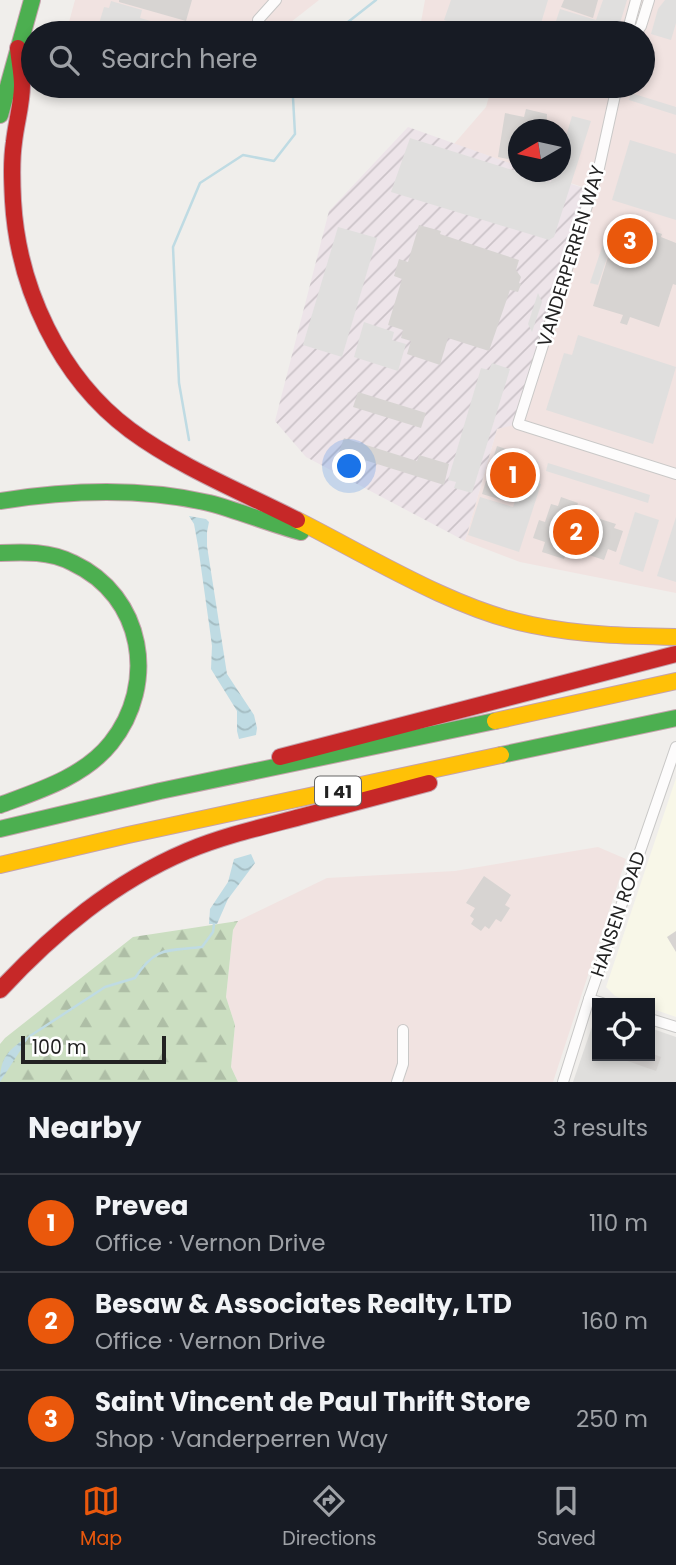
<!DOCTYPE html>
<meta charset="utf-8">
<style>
:root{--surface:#171b24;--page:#20242c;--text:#f1f3f6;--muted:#9ea1a6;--line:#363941;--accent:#ea580c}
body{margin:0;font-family:Poppins,sans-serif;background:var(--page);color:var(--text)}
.controls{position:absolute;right:21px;bottom:21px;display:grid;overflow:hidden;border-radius:0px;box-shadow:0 4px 10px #0003}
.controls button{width:63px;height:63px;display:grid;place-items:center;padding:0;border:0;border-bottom:2px solid var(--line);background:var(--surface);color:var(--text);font:35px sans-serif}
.compass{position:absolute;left:508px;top:119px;width:63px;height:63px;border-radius:50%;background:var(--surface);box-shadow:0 4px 10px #0003;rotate:261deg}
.scale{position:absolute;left:21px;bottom:18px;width:145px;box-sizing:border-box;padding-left:7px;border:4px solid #222;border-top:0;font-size:19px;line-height:24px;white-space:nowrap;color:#222;-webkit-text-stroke:5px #fff;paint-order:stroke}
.you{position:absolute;left:350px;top:467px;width:24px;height:24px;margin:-18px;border:5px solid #fff;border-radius:50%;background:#1a73e8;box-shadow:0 0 0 10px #1a73e833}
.badge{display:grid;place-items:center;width:46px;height:46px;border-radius:50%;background:var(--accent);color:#fff;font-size:23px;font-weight:700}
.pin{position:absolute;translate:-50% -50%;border:4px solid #fff;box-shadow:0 2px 7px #0006}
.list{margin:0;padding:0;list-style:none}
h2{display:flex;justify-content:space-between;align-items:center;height:91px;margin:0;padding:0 28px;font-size:30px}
h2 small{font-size:23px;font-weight:400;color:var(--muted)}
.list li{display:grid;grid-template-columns:46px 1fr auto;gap:21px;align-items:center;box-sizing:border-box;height:98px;padding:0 28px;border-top:2px solid var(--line)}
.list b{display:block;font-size:26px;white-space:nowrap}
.list p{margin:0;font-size:23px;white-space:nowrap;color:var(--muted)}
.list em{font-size:23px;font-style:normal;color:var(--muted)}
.icon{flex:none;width:38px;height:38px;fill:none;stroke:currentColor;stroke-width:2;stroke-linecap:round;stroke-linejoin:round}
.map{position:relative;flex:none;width:676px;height:1082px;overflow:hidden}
.search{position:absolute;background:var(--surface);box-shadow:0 4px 10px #0003;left:21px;right:21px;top:21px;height:77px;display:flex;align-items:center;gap:18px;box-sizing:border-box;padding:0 24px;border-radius:38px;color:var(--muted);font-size:26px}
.sheet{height:385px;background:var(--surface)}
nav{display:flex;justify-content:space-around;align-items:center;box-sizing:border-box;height:98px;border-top:2px solid var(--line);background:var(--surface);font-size:19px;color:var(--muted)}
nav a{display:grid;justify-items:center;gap:4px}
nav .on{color:var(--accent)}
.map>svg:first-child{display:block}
.residential{fill:#dfdedc}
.commercial{fill:#f1e3e1}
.industrial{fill:url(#industrial-furrows)}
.education{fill:#f8f7e8}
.forest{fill:url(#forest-firs)}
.parking{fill:#e0dfde}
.water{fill:url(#water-waves)}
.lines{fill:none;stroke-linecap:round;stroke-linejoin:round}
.stream{stroke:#bfdbe3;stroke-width:2.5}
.building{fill:#d7d4d2}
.street-casing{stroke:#c9c8c7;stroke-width:12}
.fast-casing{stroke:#c5a2ac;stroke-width:18}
.slow-casing{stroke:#c5a2ac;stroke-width:18}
.jam-casing{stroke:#c5a2ac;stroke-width:18}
.street{stroke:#fdfcfc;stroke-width:10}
.fast{stroke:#4caf50;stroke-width:16}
.slow{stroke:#ffc107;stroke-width:16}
.jam{stroke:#c62828;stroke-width:16}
.labels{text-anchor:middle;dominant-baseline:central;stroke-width:5;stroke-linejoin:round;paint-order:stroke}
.shield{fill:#fff;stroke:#646464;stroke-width:2}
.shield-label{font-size:18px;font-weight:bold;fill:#222}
.street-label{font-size:19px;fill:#222;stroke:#fff}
</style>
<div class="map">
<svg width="676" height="1082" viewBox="0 0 676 1082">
<defs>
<pattern id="industrial-furrows" width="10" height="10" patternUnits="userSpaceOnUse" patternTransform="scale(1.75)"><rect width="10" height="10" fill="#ede4e9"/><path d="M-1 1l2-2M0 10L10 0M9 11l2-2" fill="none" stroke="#cbc3c8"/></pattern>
<pattern id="forest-firs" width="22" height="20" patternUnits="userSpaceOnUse" patternTransform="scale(1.75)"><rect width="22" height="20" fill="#cbdec1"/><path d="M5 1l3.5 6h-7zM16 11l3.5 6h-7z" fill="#aebea6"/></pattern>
<pattern id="water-waves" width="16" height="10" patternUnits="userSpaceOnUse" patternTransform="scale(1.75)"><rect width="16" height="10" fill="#bfdbe3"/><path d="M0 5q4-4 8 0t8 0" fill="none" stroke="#a4bcc2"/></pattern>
</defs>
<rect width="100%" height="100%" fill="#f0eeeb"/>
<polygon class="residential" points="596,1015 597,1056 650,1056 650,1028 676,1037 676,1082 573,1082"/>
<g class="commercial">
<polygon points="75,0 319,0 277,33 66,33"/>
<polygon points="425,0 676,0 676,593 520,562 465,541 497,429 592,190 536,172 560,172 560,130 518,130 518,166 454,144 486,107 492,86 643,86 643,33 419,33"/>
<polygon points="598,847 626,859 553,1082 238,1082 231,1067 235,1025 226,997 233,930 238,921 327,878 455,871"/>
</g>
<polygon class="industrial" points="408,127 518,166 518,172 536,172 592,191 518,424 497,429 465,541 306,457 275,421 329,211"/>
<polygon class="education" points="676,778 676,1017 650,1008 650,1003 635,1003 615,996 606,987"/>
<polygon class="forest" points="238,921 233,930 226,997 235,1025 231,1067 238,1082 0,1082 0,1044 5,1038 133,937"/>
<g class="parking">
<polygon points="451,0 548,0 538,33 483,33 444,20"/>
<polygon points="603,0 627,0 617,33 552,33 560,9 596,20"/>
<polygon points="665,0 676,0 676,23 671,40 651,34 658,9"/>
<polygon points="111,1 142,10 140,18 165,25 163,33 122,33 98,27 104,7 109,8"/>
<polygon points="631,93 676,107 676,115 629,100"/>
<polygon points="572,116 591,121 554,237 549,240 391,192 410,138 551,182 554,172 560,172 561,153"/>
<polygon points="630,140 676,154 676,220 612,200"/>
<polygon points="609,226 617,228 598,285 590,283"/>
<polygon points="338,227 377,238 342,357 303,345"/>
<polygon points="538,293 542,302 532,332 528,324"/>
<polygon points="364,322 394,332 392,340 406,344 398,371 354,357"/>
<polygon points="578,335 676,367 653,444 546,410 564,353 572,355"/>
<polygon points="492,363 510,369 472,493 454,488 456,482 448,480 481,368 489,370"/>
<polygon points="548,463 650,495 648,503 546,471"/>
<polygon points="523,478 541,484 519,552 468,535 480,497 513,507"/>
<polygon points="635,512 659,520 643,572 619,564"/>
<polygon points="676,517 676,582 657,576"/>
</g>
<g class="water">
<polygon points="189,516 206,519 209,522 207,532 207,546 227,674 254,715 257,728 256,735 239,739 237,731 237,711 211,669 212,646 209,624 198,546 194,524"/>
<polygon points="251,854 255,863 228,899 217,924 209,924 210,909 228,882 234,859"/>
<path d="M31,1034L0,1082C0,1054 11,1049 31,1034Z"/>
</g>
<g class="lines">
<g class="stream">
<polyline points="334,33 376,0"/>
<polyline points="189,440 179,383 173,247 200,183 243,155 274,161 295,134 293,98 296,86"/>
<path d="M30,1036L105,987L135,978C156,946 167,951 202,947L213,932L214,924"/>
</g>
</g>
<g class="building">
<polygon points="119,0 192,0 186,21 119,2"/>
<polygon points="564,0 598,0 593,18 561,7"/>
<polygon points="526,109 547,114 546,130 519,130 519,156 513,155 512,160 498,157 505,113 524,117"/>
<polygon points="618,224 643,231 644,228 662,234 661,237 676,243 676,285 673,284 659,327 630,317 627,325 620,323 623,315 593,306"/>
<polygon points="419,225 441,231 440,234 519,260 516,270 521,277 519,283 521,284 518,292 510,290 489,351 448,338 440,365 407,354 411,341 401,338 403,330 388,325 402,279 394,276 399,259 408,262"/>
<polygon points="358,392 426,413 421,428 353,407"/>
<polygon points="344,438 417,461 419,455 449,464 444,485 339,452"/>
<polygon points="497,446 524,455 518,473 523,475 520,485 515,483 509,502 482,494"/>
<polygon points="561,497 578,503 575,511 616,524 614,528 623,531 616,552 608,549 604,560 568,548 564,559 542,552 545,542 533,538 539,520 545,522 551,504 558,506"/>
<polygon points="484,876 511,895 505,905 510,908 501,922 496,919 489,929 485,926 481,931 471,924 474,919 470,916 475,908 466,903"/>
<polygon points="676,931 676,952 667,937"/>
<polygon points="650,1053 661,1057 656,1071 616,1057 650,1056"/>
</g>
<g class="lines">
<defs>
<g id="street">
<polyline points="258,20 276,0"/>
<polyline points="629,33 630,22 636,0"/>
<polyline points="636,33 641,26 649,0"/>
<polyline points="617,86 599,168 518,424 676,474"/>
<polyline points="589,999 602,1003"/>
<polyline points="650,1019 676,1027"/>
<polyline points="397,1082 403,1064 403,1030"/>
<polyline points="563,1082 589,999 676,747"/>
</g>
<g id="fast">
<polyline points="0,115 32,0"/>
<path d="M0,501C69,490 140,487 209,503C240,511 270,524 301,532"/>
<path d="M0,553C25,552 50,551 73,563C144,596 158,684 111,743C84,777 38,791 0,805"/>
<polyline points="501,755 676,718"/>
<polyline points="0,829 160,791 495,721"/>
</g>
<g id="slow">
<path d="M297,520C368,556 455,610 532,625C580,635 627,636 676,637"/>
<polyline points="495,721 676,681"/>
<polyline points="0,865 128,835 501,755"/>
</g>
<g id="jam">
<path d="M18,48C19,60 22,73 22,85C22,104 16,123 14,142C11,162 12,181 13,201C18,287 59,377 130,430C180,467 242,492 297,520"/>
<polyline points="280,757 676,654"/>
<path d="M0,990C54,932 114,882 187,851C223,836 262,827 300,817C343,806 386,794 429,783"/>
</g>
</defs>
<use href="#street" class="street-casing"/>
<use href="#fast" class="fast-casing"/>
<use href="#slow" class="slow-casing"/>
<use href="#jam" class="jam-casing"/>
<use href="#street" class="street"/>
<use href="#fast" class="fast"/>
<use href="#slow" class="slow"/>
<use href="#jam" class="jam"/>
</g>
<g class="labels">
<rect class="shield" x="315" y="776.5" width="46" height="29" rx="5"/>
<g class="shield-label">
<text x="338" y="791">I 41</text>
</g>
<g class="street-label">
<text transform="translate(571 256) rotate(-73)">VANDERPERREN WAY</text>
<text transform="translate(618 914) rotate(-71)">HANSEN ROAD</text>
</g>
</g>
</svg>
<div class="controls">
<button><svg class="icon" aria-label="locate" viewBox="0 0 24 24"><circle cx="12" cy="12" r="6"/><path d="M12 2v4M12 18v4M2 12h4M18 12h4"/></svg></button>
</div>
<svg class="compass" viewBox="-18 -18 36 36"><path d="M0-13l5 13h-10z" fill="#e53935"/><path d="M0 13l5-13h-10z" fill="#9ea1a6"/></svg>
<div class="scale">100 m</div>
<div class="you"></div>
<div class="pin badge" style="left:513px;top:475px">1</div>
<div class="pin badge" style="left:576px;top:532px">2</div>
<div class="pin badge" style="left:630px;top:241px">3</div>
<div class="search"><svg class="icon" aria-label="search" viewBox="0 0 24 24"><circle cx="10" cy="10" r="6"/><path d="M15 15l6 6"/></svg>Search here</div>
</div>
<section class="sheet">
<h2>Nearby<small>3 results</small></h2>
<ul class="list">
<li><span class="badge">1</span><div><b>Prevea</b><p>Office · Vernon Drive</p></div><em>110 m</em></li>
<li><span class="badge">2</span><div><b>Besaw &amp; Associates Realty, LTD</b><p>Office · Vernon Drive</p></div><em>160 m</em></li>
<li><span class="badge">3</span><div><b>Saint Vincent de Paul Thrift Store</b><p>Shop · Vanderperren Way</p></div><em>250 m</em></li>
</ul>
</section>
<nav>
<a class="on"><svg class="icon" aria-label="map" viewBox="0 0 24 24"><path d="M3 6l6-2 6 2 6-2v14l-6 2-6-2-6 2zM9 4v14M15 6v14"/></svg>Map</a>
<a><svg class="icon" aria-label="directions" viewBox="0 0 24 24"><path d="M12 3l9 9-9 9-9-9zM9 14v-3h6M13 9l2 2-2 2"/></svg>Directions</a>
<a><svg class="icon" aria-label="saved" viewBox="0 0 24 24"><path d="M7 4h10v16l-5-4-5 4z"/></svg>Saved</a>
</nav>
